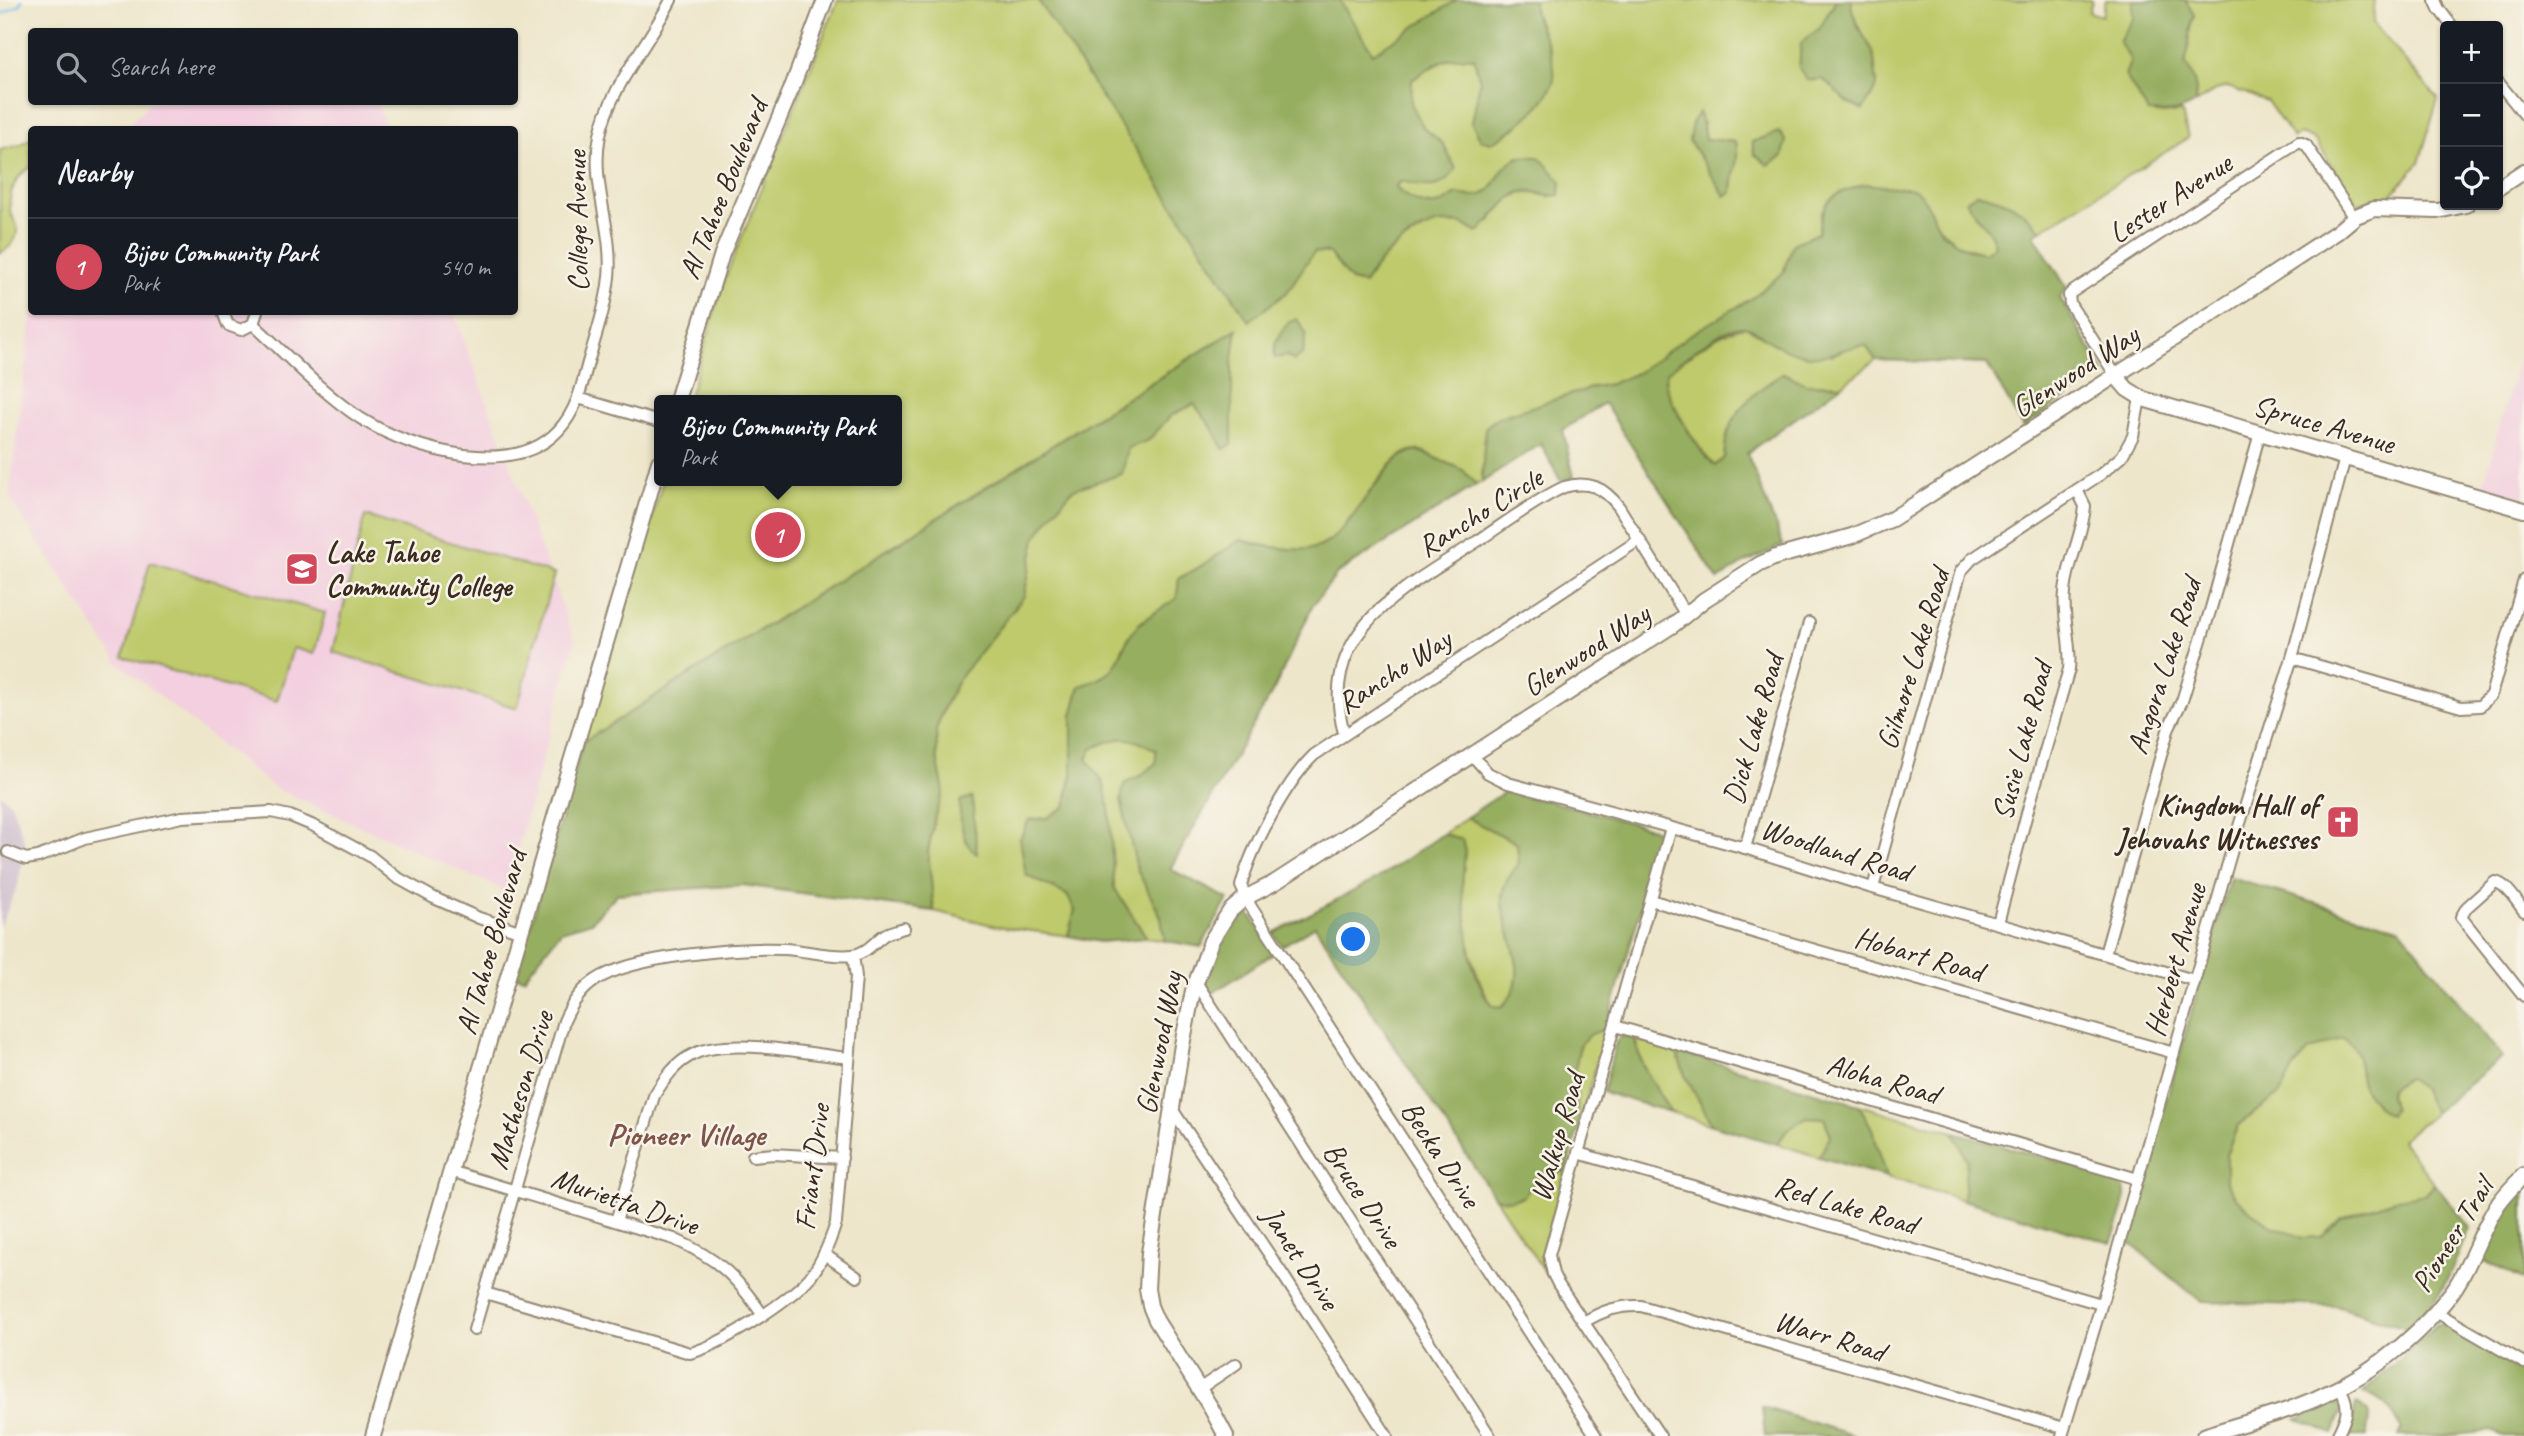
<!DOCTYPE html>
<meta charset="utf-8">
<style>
:root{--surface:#171b24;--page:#242831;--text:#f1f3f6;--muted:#9ea1a6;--line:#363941;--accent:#d1495b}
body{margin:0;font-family:Caveat,sans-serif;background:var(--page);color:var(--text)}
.controls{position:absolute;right:21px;top:21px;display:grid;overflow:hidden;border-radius:7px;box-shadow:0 2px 5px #0004}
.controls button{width:63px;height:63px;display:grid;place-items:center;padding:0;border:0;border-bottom:2px solid var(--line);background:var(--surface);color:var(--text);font:35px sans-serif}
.you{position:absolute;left:1354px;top:940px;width:24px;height:24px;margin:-18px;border:5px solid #fff;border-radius:50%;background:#1a73e8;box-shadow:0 0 0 10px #1a73e833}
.badge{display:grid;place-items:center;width:46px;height:46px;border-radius:50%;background:var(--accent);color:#fff;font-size:23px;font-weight:700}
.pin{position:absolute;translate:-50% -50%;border:4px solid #fff;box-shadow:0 2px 7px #0006}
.popup{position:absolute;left:654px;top:395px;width:248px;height:91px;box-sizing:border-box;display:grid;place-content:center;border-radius:7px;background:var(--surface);filter:drop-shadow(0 2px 5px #0005);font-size:23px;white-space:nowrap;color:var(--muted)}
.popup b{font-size:26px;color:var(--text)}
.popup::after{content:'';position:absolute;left:50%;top:100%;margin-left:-14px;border:14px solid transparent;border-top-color:var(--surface)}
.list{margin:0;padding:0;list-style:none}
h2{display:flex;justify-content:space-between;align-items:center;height:91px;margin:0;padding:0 28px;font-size:30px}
h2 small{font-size:23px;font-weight:400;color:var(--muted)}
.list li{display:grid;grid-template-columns:46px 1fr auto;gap:21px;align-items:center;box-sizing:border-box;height:98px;padding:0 28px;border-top:2px solid var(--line)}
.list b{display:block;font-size:26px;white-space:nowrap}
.list p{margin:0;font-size:23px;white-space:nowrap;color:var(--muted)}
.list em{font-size:23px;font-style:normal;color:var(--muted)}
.icon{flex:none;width:38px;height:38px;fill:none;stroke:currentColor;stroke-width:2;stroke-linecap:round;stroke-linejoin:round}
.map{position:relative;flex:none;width:2524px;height:1436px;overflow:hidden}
.search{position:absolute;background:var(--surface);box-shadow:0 2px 5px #0004;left:28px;top:28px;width:490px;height:77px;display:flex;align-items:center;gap:18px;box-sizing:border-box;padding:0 24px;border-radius:7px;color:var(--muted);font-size:26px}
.panel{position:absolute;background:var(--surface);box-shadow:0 2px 5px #0004;left:28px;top:126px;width:490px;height:189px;border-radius:7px}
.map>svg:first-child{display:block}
.built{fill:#f3cfdf}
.industrial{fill:#cfbdce}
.green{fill:#beca6c;stroke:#7c7a45;stroke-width:2;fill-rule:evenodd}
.forest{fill:#96ae60;stroke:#686c3f;stroke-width:2}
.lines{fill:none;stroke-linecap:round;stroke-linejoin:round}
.stream{stroke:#76bbed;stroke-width:2.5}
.street-casing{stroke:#948874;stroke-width:14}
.secondary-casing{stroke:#948874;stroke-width:18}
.street{stroke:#fff;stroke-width:10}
.secondary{stroke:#fff;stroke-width:14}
.labels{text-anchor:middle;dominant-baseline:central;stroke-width:5;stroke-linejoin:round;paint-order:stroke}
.street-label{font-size:30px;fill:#3b2a1e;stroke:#f7f3e8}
.poi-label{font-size:30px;font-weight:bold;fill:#3b2a1e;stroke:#f7f3e8;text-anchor:start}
.neighbourhood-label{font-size:32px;font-weight:bold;fill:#7d5447;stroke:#f7f3e8}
</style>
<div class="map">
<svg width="2524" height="1436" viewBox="0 0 2524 1436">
<rect width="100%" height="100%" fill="#f7f3e8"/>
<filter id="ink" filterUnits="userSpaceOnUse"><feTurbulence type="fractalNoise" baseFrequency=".0143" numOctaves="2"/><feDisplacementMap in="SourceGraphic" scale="14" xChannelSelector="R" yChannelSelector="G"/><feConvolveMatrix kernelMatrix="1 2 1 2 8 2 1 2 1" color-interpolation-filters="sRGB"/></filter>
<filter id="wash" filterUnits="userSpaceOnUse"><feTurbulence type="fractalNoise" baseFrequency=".00686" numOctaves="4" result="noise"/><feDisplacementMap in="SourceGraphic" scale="28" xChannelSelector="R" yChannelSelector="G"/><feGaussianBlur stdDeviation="1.57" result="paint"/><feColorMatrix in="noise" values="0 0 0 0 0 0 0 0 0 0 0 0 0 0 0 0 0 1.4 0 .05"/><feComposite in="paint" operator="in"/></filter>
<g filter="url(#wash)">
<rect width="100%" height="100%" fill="#eee6ca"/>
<g class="built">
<polygon points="150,102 377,102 387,129 125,129"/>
<polygon points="32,312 454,312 575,641 506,891 276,789 118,663 9,497"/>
<polygon points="2524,339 2524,498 2483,486"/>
</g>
<polygon class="industrial" points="0,794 11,803 25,843 18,885 0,927"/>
<g class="green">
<path d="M838,0H1038L1249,320L1301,269L1314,252L1329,253L1351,281L1364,284L1372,271L1395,246L1435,223L1463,224L1490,221C1512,194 1516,187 1551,197L1503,170C1491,193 1483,201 1457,194C1451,198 1443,204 1436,205C1421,207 1405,197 1395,187L1443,144L1423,127L1410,103L1412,80C1431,66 1450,54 1474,58L1480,81L1477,99L1481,140L1491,143L1518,127L1551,53L1533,9L1534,0H1836L1819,29L1801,43L1823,78L1847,101L1869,100L1877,85L1873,51L1857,25L1851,6L1852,0H2092L2089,12L2102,16L2106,0H2133V19L2119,42L2131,60L2133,85L2148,111L2163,114L2182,112L2188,138L2041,230C2019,206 2008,200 1976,193L1974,214L1992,231L1996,246L1985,253C1960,248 1946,239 1932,216L1822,211L1818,233L1793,244L1783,273L1752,298L1688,336L1639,372L1611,384L1594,387L1497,418L1485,428L1482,482L1476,485C1462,469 1457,467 1437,459C1432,456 1423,450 1417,450C1386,448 1353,533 1321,546C1300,554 1262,546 1241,540C1220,552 1202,568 1179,578L1177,598L1159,612L1123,647L1116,669L1099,680L1080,686L1072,716V775L1065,807L1047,818L1029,820L1026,875L1068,895L1075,910L1068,936L996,926L934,911L928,851L935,816L943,791L937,757L936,730L944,707L960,677L1024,596L1036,537L1056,509L1073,489L1121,474L1128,448L1149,440L1170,416L1194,404L1211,426L1223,449L1232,444V364L1236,329L583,742L663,481H897V400H688L724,281ZM1703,123L1705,139L1736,142C1740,162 1732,173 1732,192L1700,158L1689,140Z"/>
<polygon points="1339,0 1457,0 1373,54"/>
<path d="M2185,0H2375L2373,23L2438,99L2419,163L2387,200L2370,201L2358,205L2315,140L2300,134L2293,138L2267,101L2228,87L2216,90L2196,103C2197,87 2194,77 2185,63C2190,47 2189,30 2194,15Z"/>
<path d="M31,138V167C16,175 8,192 10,210C11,216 16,221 17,226C19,239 10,248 0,253V150L20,145Z"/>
<path d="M1746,327L1775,344L1833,355L1852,345L1866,346L1876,360L1842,385L1805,384L1783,373L1728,431L1724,458L1715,466C1701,454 1669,402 1666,384C1665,380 1667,376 1667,372C1691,355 1717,331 1746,327Z"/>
<polygon points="365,516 554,574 517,708 333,652"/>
<polygon points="150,562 325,613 314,654 293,648 277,701 123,657"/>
<polygon points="1112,739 1137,739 1156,750 1156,763 1142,775 1124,784 1137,869 1161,917 1165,941 1147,938 1114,888 1109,807 1087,760 1091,749"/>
<path d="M1467,817C1483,828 1501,833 1517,844L1519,863C1511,875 1500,887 1502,903C1506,939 1535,976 1501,1007L1493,1006C1472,975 1463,925 1462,887C1462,870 1467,856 1462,839L1443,834Z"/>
<path d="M1606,1029L1579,1126C1577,1101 1567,1050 1590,1034C1594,1032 1601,1031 1606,1029Z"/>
<path d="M2343,1038C2360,1048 2360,1064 2361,1082L2393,1107L2389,1089L2407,1077L2423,1089L2434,1113L2401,1140L2435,1184L2427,1194L2398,1199L2341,1218L2321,1237L2303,1238L2274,1227L2251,1212L2235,1197L2226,1181V1154L2238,1125L2280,1094L2293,1069L2308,1051Z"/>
<polygon points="1635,1039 1676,1051 1685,1075 1712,1125 1670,1112 1642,1064"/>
<polygon points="1859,1105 1954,1132 1967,1160 1963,1200 1887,1177 1872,1129"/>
<polygon points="1806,1117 1824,1118 1831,1135 1819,1157 1777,1144 1787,1130"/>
<path d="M1566,1171L1544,1245L1542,1258L1547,1276L1495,1198L1509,1200L1523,1197C1536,1181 1545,1174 1566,1171Z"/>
</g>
<g class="forest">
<path d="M1038,0H1339L1373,53L1457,0H1534C1532,14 1540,28 1546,41C1550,51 1556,67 1554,78C1550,104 1512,131 1491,143L1481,140L1472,123L1480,81L1474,58C1450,54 1430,66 1412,80L1411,103L1423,127L1443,144L1456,169C1441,193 1425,187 1401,181L1395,187C1405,197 1421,207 1436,205C1443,204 1451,197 1457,194C1502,205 1489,172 1517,158C1522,155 1532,157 1539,157L1561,181L1560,195C1548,198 1539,191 1527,191C1510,191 1490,222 1477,233C1473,230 1467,226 1462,224C1425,214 1381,255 1364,284L1351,281L1329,253L1314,252L1287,292L1249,321Z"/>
<polygon points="1836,0 1852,0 1851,6 1857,25 1873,51 1877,85 1863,110 1847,102 1823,79 1808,81 1799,68 1801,43 1819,29"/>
<path d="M2133,0H2185L2194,15C2189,30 2190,47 2185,63C2194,77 2197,87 2196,103C2180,113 2167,114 2148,112L2125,75L2131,60L2119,42L2133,19Z"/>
<path d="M1699,112L1705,139L1736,142C1740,162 1732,172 1732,192L1725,196L1689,140L1692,123Z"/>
<polygon points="1779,132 1786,141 1783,156 1768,165 1754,154 1752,142"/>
<path d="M1864,184L1915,189L1922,195L1942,233L1968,250L1985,253L1995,246C1991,226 1977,219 1966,201L1976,193C2008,200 2019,206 2041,230L2034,235L2067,288L2060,298L2104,372L2023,427L1987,364L1876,360L1866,346C1844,345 1827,361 1803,355C1794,353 1782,348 1773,343C1765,339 1754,328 1745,327C1725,324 1683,360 1667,372C1667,376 1665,380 1666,384C1669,403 1700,453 1715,466L1724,458C1725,449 1725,438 1729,430C1739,404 1761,387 1783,373L1806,384L1842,385L1747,453L1783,545L1742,564L1718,580L1604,403L1563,430L1574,478L1560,480L1541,444L1482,482L1485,428L1497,418L1594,387L1611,384L1639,372L1688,336L1752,298L1783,273L1793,244L1818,233C1826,194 1829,197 1864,184Z"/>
<polygon points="1297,319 1306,333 1303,353 1294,361 1287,356 1274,358 1275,343 1289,321"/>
<polygon points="1237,329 1232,364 1232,444 1224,449 1211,426 1194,404 1170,416 1149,440 1128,448 1122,474 1073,489 1056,509 1036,537 1024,596 960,677 944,707 936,730 937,758 944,791 935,816 928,851 934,911 742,885 617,894 591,922 561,931 524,978 516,976 583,742"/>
<path d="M1417,450L1463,470L1476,485L1338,573L1313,605L1274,689L1170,869L1228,899L1201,947L1165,941L1161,917L1137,869L1121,800L1124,784L1142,775L1156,763V750C1128,735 1119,735 1092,749L1087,759L1103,782L1109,807L1114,888L1147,938L1100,942L1068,936L1075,910L1067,895L1026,875L1020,839L1029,820L1047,818L1065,807L1072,775V716L1080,686C1129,672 1110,658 1137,626C1144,618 1166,606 1177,598L1179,578C1202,568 1220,552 1241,540C1261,546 1304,555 1323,545C1345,534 1364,498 1380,479C1394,463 1396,456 1417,450Z"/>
<path d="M1507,790L1651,828L1659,833L1661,838L1606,1029L1591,1034L1580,1045L1575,1069L1579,1126L1566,1171C1543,1175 1537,1179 1523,1197L1509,1200L1495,1198L1315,926L1282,946L1273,933L1375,880L1443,834L1462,839L1465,851L1462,887L1472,963L1484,994L1493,1006L1501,1007C1535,976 1506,939 1502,903C1500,887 1511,875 1519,863L1517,844C1502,833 1483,828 1467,817Z"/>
<path d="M972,797L977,854C962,845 959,817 960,801Z"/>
<path d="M2230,878L2400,928L2502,1057L2434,1113L2423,1089L2407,1078L2389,1090L2393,1108L2389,1115C2378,1108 2364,1094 2361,1081C2356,1061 2364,1051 2343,1038L2308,1051L2293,1069L2280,1094L2238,1125L2226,1154V1181L2235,1197L2251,1212L2274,1227L2303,1238L2321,1237L2341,1218L2398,1199L2426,1194L2435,1184L2469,1228C2451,1271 2445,1296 2409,1329L2336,1306L2202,1302L2126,1240Z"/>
<polygon points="1240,912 1247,913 1251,916 1274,953 1211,994 1202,975 1217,940"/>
<polygon points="1625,1035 1634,1039 1642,1064 1670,1112 1603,1092 1616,1042 1621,1037"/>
<polygon points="1676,1051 1859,1105 1872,1129 1887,1177 1819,1157 1831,1135 1824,1118 1806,1117 1787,1130 1777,1144 1712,1125 1685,1075"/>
<path d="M1954,1132L2119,1179C2134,1193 2117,1225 2111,1243L1963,1200L1967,1160Z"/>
<path d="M2524,1186V1281L2481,1259C2493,1232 2503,1206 2524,1186Z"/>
<path d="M2437,1324L2448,1326L2524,1368V1436H2503L2492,1431L2446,1436H2399L2402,1429C2392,1411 2384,1397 2363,1393Z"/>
<polygon points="2337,1402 2342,1410 2333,1434 2297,1419"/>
<path d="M2356,1404C2377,1412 2366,1420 2367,1436H2345L2352,1422Z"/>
<polygon points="1762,1407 1856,1436 1765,1436"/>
</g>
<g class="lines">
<polyline class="stream" points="0,15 20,5 22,0"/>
</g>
</g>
<g filter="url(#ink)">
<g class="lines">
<defs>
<g id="street">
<polyline points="2435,0 2439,9 2452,26"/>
<polyline points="2498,82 2524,114"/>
<polyline points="223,312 228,325 241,330 253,324 257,312"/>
<path d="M253,324C287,355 321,392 360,418C392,438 427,450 464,455C514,461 557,451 577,400C582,387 585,373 589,359C597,332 606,305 609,277C614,229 590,184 600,135C609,89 649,43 671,0"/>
<polyline points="2116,376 2070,304 2069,295 2072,292 2299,142 2306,145 2354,218"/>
<polyline points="578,398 659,422"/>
<polyline points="2292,658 2461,707 2480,706 2491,695 2524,580"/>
<path d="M1344,733C1316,632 1402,590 1473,544C1503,525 1532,502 1564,487C1588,480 1604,487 1619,507L1686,615"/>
<polyline points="1472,755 1488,773 1508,783 1745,848 1869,887 2194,980"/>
<polyline points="1745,848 1809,623"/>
<polyline points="8,852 26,859 38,857 85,838 182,817 271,812 290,816 314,826 370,856 396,877 434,898 479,918 522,932"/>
<polyline points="1873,888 1961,571 1972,559 2101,474 2122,456 2133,436 2140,398"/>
<polyline points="1651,900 1756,933 2174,1053"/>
<path d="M2524,911C2516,901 2507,884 2495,882L2467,907L2461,917L2524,996"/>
<path d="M1998,923L2027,813L2069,669C2072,643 2062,618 2065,592C2067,563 2083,535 2085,506L2077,490"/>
<polyline points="2105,954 2169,727 2182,701 2211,608 2260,433"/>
<polyline points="1196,982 1490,1436"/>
<polyline points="1615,1026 2138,1179"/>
<polyline points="1172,1109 1283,1275 1387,1436"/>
<polyline points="1578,1153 2101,1304"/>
<polyline points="753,1156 773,1154 842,1158"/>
<path d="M450,1171L674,1239C718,1259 735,1275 762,1314"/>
<path d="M616,1221L654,1096C664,1079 676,1062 694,1054C729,1037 809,1054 849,1058"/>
<polyline points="824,1254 857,1277"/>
<path d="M485,1293L690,1353C720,1346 789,1301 810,1277C823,1261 830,1242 836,1223L856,977L853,955"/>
<polyline points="2436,1312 2524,1363"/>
<path d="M1584,1322C1602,1311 1619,1305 1641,1306L2064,1428"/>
<path d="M474,1330L564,1021C571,1005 580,990 596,980C632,956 740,947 784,949C805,950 833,958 853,955C867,953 874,942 884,935C891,931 897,930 904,928"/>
<polyline points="1199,1389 1236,1364"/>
<path d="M1596,1436L1251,907L1241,886C1251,848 1286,782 1314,755L1639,540"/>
<polyline points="1660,1436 1558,1284 1553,1274 1549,1255 1671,828"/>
<polyline points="2062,1436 2112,1269 2235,839 2292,658 2345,458"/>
<path d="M2337,1436C2347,1417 2351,1407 2340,1388"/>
</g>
<g id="secondary">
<polyline points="2498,188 2524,171"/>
<polyline points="2116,376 2127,389 2143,399 2524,510"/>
<polyline points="677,400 722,254 791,90 825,0"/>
<polyline points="373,1436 659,462"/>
<polyline points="1226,1436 1211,1408 1156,1320 1150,1306 1147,1289 1149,1253 1182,1045 1193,991 1211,941 1230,911 1245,898 1274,883 1673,625 1704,600 1760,564 1776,557 1852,536 1892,519 2252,288 2337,232 2356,216 2374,209 2437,211 2466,205"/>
<path d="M2204,1436C2232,1426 2262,1419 2290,1409C2354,1386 2411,1347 2452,1292C2472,1265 2480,1230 2499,1203C2506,1193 2516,1183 2524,1175"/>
</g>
</defs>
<use href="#street" class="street-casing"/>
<use href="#secondary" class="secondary-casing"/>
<use href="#street" class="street"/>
<use href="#secondary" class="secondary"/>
</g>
</g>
<defs>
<symbol id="university-square" viewBox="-11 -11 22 22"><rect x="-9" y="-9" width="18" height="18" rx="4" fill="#d1495b" stroke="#f7f3e8"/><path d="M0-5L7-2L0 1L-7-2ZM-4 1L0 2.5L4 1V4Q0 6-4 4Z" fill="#fff"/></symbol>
<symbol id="church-square" viewBox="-11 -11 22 22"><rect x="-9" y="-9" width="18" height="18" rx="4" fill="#d1495b" stroke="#f7f3e8"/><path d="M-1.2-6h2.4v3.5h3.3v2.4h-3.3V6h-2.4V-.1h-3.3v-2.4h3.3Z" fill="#fff"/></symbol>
</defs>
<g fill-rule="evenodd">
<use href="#university-square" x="283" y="550" width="38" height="38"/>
<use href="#church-square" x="2324" y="803" width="38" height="38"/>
</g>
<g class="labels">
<g class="street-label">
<text transform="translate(723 189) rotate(-68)">Al Tahoe Boulevard</text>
<text transform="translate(2170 198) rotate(-33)">Lester Avenue</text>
<text transform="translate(577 221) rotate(-91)">College Avenue</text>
<text transform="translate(2075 371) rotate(-33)">Glenwood Way</text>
<text transform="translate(2324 424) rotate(16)">Spruce Avenue</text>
<text transform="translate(1480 512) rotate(-32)">Rancho Circle</text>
<text transform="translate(1586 650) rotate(-33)">Glenwood Way</text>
<text transform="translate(1913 659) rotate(-73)">Gilmore Lake Road</text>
<text transform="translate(2164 666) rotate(-72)">Angora Lake Road</text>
<text transform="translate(1394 671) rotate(-33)">Rancho Way</text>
<text transform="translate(1753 729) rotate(-74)">Dick Lake Road</text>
<text transform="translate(2022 741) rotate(-75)">Susie Lake Road</text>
<text transform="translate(1836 850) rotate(17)">Woodland Road</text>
<text transform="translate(491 942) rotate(-74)">Al Tahoe Boulevard</text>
<text transform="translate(1919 954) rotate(16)">Hobart Road</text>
<text transform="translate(2175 960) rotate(-74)">Herbert Avenue</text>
<text transform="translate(1159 1043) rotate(-79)">Glenwood Way</text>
<text transform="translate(1883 1079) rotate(16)">Aloha Road</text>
<text transform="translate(520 1090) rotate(-73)">Matheson Drive</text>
<text transform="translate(1557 1137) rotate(-74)">Walkup Road</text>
<text transform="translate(1441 1154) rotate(57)">Becka Drive</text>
<text transform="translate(812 1167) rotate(-83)">Friant Drive</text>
<text transform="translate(1363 1195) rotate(57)">Bruce Drive</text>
<text transform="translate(625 1201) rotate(19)">Murietta Drive</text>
<text transform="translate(1846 1205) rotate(16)">Red Lake Road</text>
<text transform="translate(2452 1235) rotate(-58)">Pioneer Trail</text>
<text transform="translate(1301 1258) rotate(57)">Janet Drive</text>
<text transform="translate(1830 1336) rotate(17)">Warr Road</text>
</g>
<g class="poi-label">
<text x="326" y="552">Lake Tahoe<tspan x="326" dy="34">Community College</tspan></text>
<text x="2318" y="805" text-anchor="end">Kingdom Hall of<tspan x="2318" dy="34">Jehovahs Witnesses</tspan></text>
</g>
<g class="neighbourhood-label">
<text x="686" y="1134">Pioneer Village</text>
</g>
</g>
</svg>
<div class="controls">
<button>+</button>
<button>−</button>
<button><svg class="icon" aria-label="locate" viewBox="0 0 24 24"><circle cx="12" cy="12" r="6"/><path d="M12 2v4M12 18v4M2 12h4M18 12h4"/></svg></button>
</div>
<div class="you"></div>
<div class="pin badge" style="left:778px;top:535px">1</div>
<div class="popup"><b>Bijou Community Park</b>Park</div>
<div class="search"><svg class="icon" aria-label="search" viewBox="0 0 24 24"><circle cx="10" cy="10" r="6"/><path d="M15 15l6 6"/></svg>Search here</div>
<section class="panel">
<h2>Nearby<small></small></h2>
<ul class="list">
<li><span class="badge">1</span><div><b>Bijou Community Park</b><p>Park</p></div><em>540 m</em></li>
</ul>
</section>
</div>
